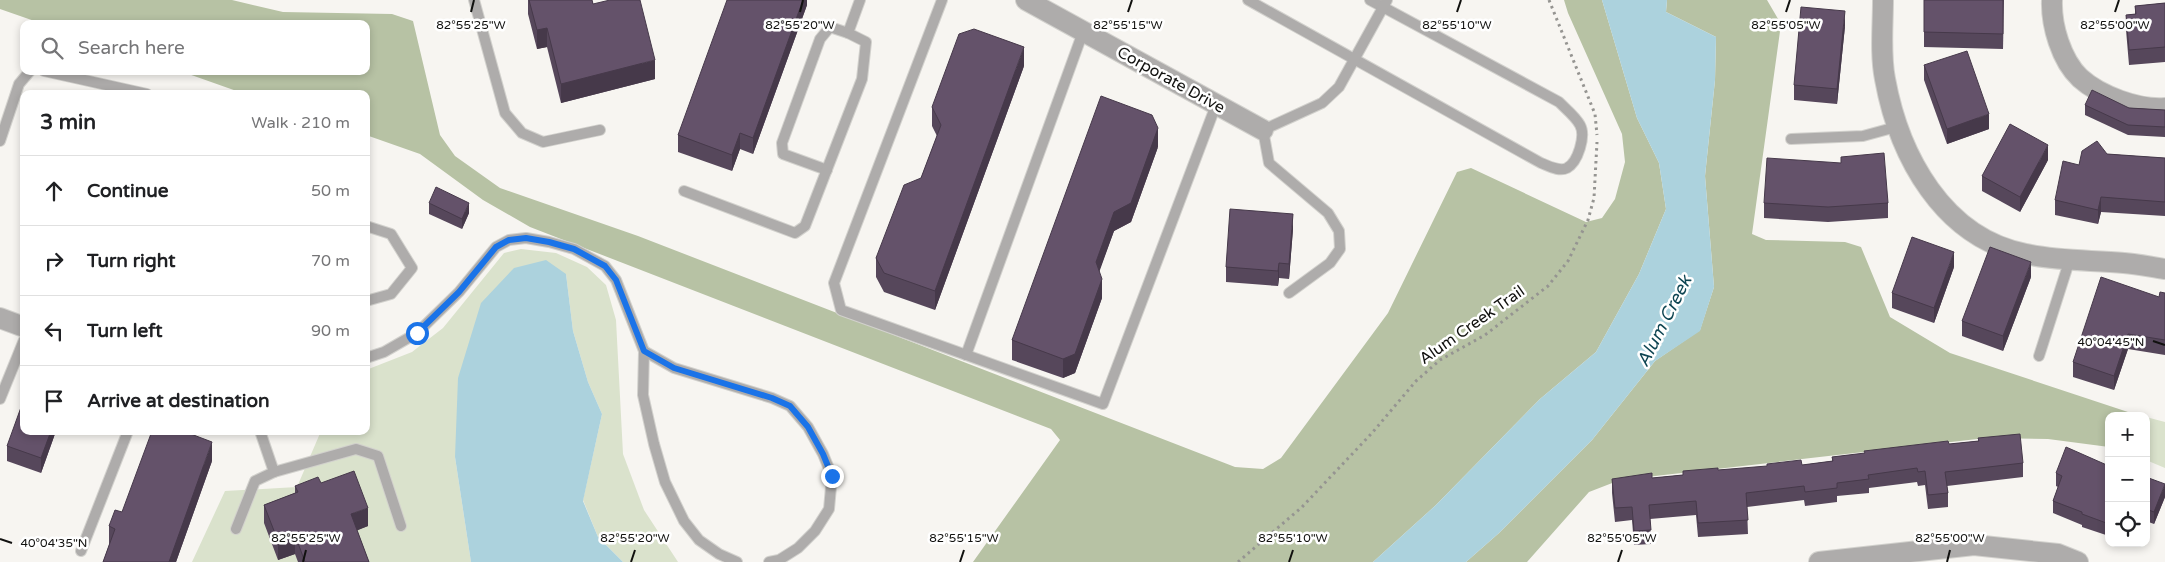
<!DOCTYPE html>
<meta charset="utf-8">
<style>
:root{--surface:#fff;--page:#f6f6f6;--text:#202124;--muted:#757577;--line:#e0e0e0}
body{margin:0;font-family:"Varela Round",sans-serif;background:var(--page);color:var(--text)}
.controls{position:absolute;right:15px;bottom:15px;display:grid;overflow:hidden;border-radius:10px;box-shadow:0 2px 8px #0003}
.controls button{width:45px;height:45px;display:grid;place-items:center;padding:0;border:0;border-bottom:1px solid var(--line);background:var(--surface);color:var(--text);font:25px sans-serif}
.stop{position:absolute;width:15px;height:15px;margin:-11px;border:4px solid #1a73e8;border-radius:50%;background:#fff}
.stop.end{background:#1a73e8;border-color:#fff;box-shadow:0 1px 5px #0008}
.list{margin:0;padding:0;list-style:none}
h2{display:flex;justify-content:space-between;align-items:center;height:65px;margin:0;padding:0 20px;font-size:21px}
h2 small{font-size:16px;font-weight:400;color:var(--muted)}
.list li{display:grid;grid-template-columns:32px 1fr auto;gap:15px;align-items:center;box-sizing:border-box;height:70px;padding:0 20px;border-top:1px solid var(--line)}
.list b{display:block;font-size:19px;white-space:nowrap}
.list em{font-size:16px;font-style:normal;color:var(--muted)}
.icon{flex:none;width:28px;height:28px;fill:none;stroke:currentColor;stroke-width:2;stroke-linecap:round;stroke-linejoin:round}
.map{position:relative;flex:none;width:2165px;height:562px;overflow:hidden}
.search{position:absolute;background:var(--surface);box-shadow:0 2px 8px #0003;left:20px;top:20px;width:350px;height:55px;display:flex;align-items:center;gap:12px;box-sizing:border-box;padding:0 18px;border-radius:10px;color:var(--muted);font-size:19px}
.panel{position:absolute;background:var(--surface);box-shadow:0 2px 8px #0003;left:20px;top:90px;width:350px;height:345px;border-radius:10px}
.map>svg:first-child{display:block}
.green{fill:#dae2cc}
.forest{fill:#b7c2a4}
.water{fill:#acd2dd}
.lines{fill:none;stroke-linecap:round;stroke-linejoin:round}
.service-casing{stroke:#d2d1cd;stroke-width:12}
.minor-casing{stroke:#d2d1cd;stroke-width:22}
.path{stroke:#959491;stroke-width:3;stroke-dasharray:2.5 4;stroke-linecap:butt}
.service{stroke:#aeacab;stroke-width:10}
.minor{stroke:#aeacab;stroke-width:20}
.wall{fill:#56475b}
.shaded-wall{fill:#46394a}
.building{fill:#64526a;stroke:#46394a}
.route{stroke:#1a73e8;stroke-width:6}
.ticks{fill:none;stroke:#11110f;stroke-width:2}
.labels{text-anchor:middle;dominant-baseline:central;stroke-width:5;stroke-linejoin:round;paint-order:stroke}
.street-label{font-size:16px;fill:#11110f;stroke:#fff}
.water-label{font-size:18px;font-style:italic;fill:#0e4552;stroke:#fff}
.ticks-label{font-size:12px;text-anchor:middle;fill:#11110f;stroke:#fff;stroke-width:5;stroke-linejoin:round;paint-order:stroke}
</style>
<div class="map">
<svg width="2165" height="562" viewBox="0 0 2165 562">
<rect width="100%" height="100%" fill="#f7f5f1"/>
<g class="green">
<polygon points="521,249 556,253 587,267 606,285 616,320 623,454 644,510 678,562 623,562 598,537 583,500 602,414 588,382 573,331 566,274 455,457 471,562 192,562 225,491 297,487 321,431 366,431 366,370 412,352 443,328 504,253"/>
<polygon points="2146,417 2165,422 2165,468 2146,460"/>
</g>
<g class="forest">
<polygon points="0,0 232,0 283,12 392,14 413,21 440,135 455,156 500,188 638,236 1235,467 1263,469 1281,458 1388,313 1457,172 1471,168 1586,222 1602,218 1615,199 1625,162 1622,134 1568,13 1564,0 1602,0 1637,118 1659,163 1666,209 1639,274 1596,352 1540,399 1436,505 1373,562 973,562 1060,440 1051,429 530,227 483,200 420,154 366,135 366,94 245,94 180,71 366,71 366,24 43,24 0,9"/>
<polygon points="1667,0 1767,0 1781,24 1752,234 1766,240 1845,242 1861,247 1890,317 1950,353 2131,413 2132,416 2109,416 2109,447 2048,439 1986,438 1620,480 1589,492 1527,562 1466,562 1499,533 1592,440 1655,361 1700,330 1714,287 1705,176 1715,80 1716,37 1666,12"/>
</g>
<g class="water">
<polygon points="1602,0 1667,0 1666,12 1716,37 1715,80 1705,176 1714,287 1700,331 1655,361 1592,440 1499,533 1466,562 1373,562 1436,505 1540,399 1596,352 1639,274 1666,209 1659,163 1637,118"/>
<polygon points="546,260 566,274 573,331 588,382 602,414 583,501 598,537 623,562 471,562 455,457 458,378 481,303 514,268"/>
</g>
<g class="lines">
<defs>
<g id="service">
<polyline points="474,0 505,113 522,133 543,142 600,130"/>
<polyline points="942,0 834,283 841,310 1103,404 1216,105"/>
<path d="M1248,0L1541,163C1549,166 1559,172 1567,168C1578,162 1586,136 1580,125C1576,117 1566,109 1559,102L1370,0"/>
<polyline points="44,71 147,94"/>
<polyline points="1791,139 1863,136 1896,127"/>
<polyline points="0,141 19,84 30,71"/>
<polyline points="827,170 783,154 782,143 820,39 830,27 848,33"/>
<polyline points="684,191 795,233 805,226 862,79 866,42 848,33 860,0"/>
<polyline points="366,226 391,234 412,268 391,294 366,301"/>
<polyline points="1289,293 1330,263 1340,249 1339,231 1328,213 1269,163 1263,130 1322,103 1339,87 1387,0"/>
<polyline points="644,351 674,368 772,398 790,406 808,427 823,454 832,476 829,509 815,531 798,548 779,560 769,562"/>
<polyline points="966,355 1083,32"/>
<polyline points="2039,356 2070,259"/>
<polyline points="366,358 384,352 417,333 459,292 496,247 509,240 526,238 549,242 574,249 605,266 616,280 644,351 643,395 654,444 665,482 684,521 699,540 719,554 737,562"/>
<polyline points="0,399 24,340"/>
<polyline points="260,431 274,472 356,449 378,456 401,526"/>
<polyline points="236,529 255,481 274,472"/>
<polyline points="81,551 128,431"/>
</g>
<g id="minor">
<polyline points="1026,0 1263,130"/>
<path d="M1883,0C1883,26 1880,54 1885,79C1899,156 1943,238 2026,254C2057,261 2091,260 2124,263C2138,264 2151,267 2165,269"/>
<path d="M2052,0C2051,25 2061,60 2080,78C2100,96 2138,110 2165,108"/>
<polyline points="0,318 24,327"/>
<polyline points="1819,562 1974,545 2058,554 2078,562"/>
</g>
</defs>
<use href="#service" class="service-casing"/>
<use href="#minor" class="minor-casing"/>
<g class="path">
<polyline points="1549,0 1595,114 1597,135"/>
<polyline points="1238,562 1302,507 1372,433 1416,381 1440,360 1485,335 1548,286 1568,261 1588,220 1594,198 1597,142"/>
</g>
<use href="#service" class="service"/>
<use href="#minor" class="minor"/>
</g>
<g class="wall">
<polygon points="528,0 592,0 593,4 655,79 561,103 547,47 537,49 528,14"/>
<polygon points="807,0 807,5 753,154 740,149 732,171 678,152 678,135"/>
<polygon points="1924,0 2004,0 2003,49 1924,47"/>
<polygon points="2165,3 2165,62 2129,65 2126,30 2126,15 2135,14 2135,6"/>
<polygon points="1845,26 1837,104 1794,100 1794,85"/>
<polygon points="1924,65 1989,129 1947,144 1924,80"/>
<polygon points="1024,66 935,310 884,292 876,277 876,258 921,178 937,136 932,126 932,107"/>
<polygon points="2085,105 2165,110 2165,137 2128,135 2085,115"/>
<polygon points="1158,147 1131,222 1114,231 1099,271 1102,298 1075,373 1063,378 1012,360 1012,340"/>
<polygon points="2107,154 2165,158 2165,216 2101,212 2098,224 2055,215 2055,200 2079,165"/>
<polygon points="1841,157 1888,203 1888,218 1828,222 1764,218 1764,203 1841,163"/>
<polygon points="2048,160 2020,212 1982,191 1982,176"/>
<polygon points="429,203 469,213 462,229 429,214"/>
<polygon points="1293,229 1289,279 1279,278 1278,286 1226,282 1226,267"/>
<polygon points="1954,267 1934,323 1892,308 1892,293"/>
<polygon points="2031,277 2003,351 1962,336 1962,321"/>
<polygon points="2165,293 2165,355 2128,349 2114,390 2073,377 2073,362 2159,297"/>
<polygon points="56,431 41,473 7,461 7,446"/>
<polygon points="1978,438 2023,463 2023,477 1947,486 1948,493 1948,507 1928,509 1925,485 1918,486 1917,482 1869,488 1869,493 1837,496 1837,502 1805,506 1804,500 1747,507 1748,534 1698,537 1696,515 1650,519 1651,544 1634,545 1632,520 1615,522 1612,493 1612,479 1652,478 1683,475 1683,471 1718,470 1802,465 1832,461 1832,457 1978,441"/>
<polygon points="212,461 176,562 103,562 109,545 109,526 122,512"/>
<polygon points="2109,466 2109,536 2082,527 2082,525 2053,513 2053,501 2058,487 2056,486 2056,473"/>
<polygon points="2146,477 2165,497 2154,524 2146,521"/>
<polygon points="321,483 368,526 357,530 369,562 298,562 295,554 278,560 264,523 264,505 295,493 295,486"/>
</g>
<g class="shaded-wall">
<polygon points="803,0 807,0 807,5 753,154 753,138"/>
<polygon points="1845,11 1845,26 1837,104 1837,89"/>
<polygon points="547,28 547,47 537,49 537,30"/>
<polygon points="1024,47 1024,66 935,310 935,291"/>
<polygon points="655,60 655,79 561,103 561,84"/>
<polygon points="1989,114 1989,129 1947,144 1947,129"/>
<polygon points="1158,128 1158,147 1131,222 1114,231 1096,281 1096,262 1114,212"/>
<polygon points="740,133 740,149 732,171 732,155"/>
<polygon points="2048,145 2048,160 2020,212 2020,197"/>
<polygon points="2101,197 2101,212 2098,224 2098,210"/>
<polygon points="469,203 469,213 462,229 462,219"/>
<polygon points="1293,214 1293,229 1289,279 1289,264"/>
<polygon points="1954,252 1954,267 1934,323 1934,308"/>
<polygon points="2031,262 2031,277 2003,351 2003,336"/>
<polygon points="1279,263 1279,278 1278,286 1278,271"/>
<polygon points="1102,279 1102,298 1075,373 1063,378 1063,359"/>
<polygon points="2128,334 2128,349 2114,390 2114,376"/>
<polygon points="51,431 56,431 41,473 41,458"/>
<polygon points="212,442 212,461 176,562 169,562"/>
<polygon points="2165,484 2165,497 2154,524 2154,512"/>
<polygon points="368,508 368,526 351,533 351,514"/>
<polygon points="295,535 295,554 278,560 278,541"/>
</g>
<g class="building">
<polygon points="529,0 592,0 593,4 610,0 640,0 655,60 561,84 547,28 537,30"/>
<polygon points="727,0 803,0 753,138 740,133 732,155 678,135"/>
<polygon points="1924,0 2003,0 2003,34 1924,32"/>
<polygon points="2165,3 2165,47 2129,50 2126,15 2136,14 2135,6"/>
<polygon points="1801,7 1845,11 1837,89 1794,85"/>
<polygon points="974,29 1024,47 935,291 884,273 876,258 904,185 921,178 941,125 932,107 959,34"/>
<polygon points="1967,51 1989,114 1947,129 1924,65"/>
<polygon points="2092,90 2129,108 2165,110 2165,127 2128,125 2085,105"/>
<polygon points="1101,96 1152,115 1158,128 1131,203 1114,212 1096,262 1102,279 1075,354 1063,359 1012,340"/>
<polygon points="2010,124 2048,145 2020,197 1982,176"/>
<polygon points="2097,141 2107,154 2165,158 2165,202 2101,197 2098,210 2055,200 2063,161 2079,165 2082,151"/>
<polygon points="1884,153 1888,203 1828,207 1764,203 1767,158 1841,163 1841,157"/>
<polygon points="436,187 469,203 462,219 429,203"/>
<polygon points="1230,209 1293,214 1289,264 1279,263 1278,271 1226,267"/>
<polygon points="1912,237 1954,252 1934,308 1892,293"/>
<polygon points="1990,247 2031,262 2003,336 1962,321"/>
<polygon points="2101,277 2159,297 2160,292 2165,293 2165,340 2128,334 2114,376 2073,362"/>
<polygon points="24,399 24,431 51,431 41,458 7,446"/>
<polygon points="152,431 183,431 212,442 169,562 103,562 115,529 109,526 115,510 122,512"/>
<polygon points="2020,434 2023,463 1945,472 1948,493 1928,495 1925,471 1918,472 1917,468 1868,475 1869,479 1837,483 1837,488 1805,492 1804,486 1746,493 1748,520 1698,523 1696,501 1649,505 1651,530 1634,531 1632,507 1615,508 1612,479 1652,473 1652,478 1683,475 1683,471 1718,468 1718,470 1767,466 1767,464 1801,460 1802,465 1833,461 1832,457 1865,453 1864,451 1948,441 1949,444 1979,441 1978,438"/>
<polygon points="2066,447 2109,466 2109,524 2082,514 2082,512 2053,501 2062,476 2056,473"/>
<polygon points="354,471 368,508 351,514 369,562 305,562 295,535 278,541 264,505 298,492 295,486 318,477 321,483"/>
<polygon points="2146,477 2165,484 2154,512 2146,509"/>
</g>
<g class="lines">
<polyline class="route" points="417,333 459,292 496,247 509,240 526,238 549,242 574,249 605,266 616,280 644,351 674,368 772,398 790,406 808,427 823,454 832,476"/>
</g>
<path class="ticks" d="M471,12L474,0M800,12L803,0M1128,12L1132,0M1457,12L1461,0M1786,12L1790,0M2115,12L2119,0M2153,341L2165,345M0,539L12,543M303,562L306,550M631,562L635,550M960,562L964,550M1289,562L1293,550M1618,562L1622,550M1947,562L1950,550"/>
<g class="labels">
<g class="street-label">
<text transform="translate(1171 80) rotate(29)">Corporate Drive</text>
<text transform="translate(1472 325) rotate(-35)">Alum Creek Trail</text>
</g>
<g class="water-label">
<text transform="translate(1664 321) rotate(-63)">Alum Creek</text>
</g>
</g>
<g class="ticks-label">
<text x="471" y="29">82°55'25"W</text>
<text x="800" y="29">82°55'20"W</text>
<text x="1128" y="29">82°55'15"W</text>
<text x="1457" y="29">82°55'10"W</text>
<text x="1786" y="29">82°55'05"W</text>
<text x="2115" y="29">82°55'00"W</text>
<text x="2111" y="346">40°04'45"N</text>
<text x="306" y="542">82°55'25"W</text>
<text x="635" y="542">82°55'20"W</text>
<text x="964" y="542">82°55'15"W</text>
<text x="1293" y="542">82°55'10"W</text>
<text x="1622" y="542">82°55'05"W</text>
<text x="1950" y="542">82°55'00"W</text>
<text x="54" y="547">40°04'35"N</text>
</g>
</svg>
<div class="controls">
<button>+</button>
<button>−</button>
<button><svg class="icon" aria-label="locate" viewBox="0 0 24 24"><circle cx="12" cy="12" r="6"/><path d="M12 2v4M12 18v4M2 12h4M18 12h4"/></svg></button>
</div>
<div class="stop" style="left:417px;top:333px"></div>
<div class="stop end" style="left:832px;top:476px"></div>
<div class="search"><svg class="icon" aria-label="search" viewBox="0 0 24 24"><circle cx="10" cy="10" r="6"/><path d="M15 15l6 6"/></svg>Search here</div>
<section class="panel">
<h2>3 min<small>Walk · 210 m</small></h2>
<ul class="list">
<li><svg class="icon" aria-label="ahead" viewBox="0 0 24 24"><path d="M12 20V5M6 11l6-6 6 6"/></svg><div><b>Continue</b></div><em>50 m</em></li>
<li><svg class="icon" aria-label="right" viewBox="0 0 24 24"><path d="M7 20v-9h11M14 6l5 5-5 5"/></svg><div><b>Turn right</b></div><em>70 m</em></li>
<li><svg class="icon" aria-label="left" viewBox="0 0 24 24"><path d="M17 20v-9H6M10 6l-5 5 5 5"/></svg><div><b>Turn left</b></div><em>90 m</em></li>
<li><svg class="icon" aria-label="arrive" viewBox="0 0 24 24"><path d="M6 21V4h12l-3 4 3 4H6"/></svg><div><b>Arrive at destination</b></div></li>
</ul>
</section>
</div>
